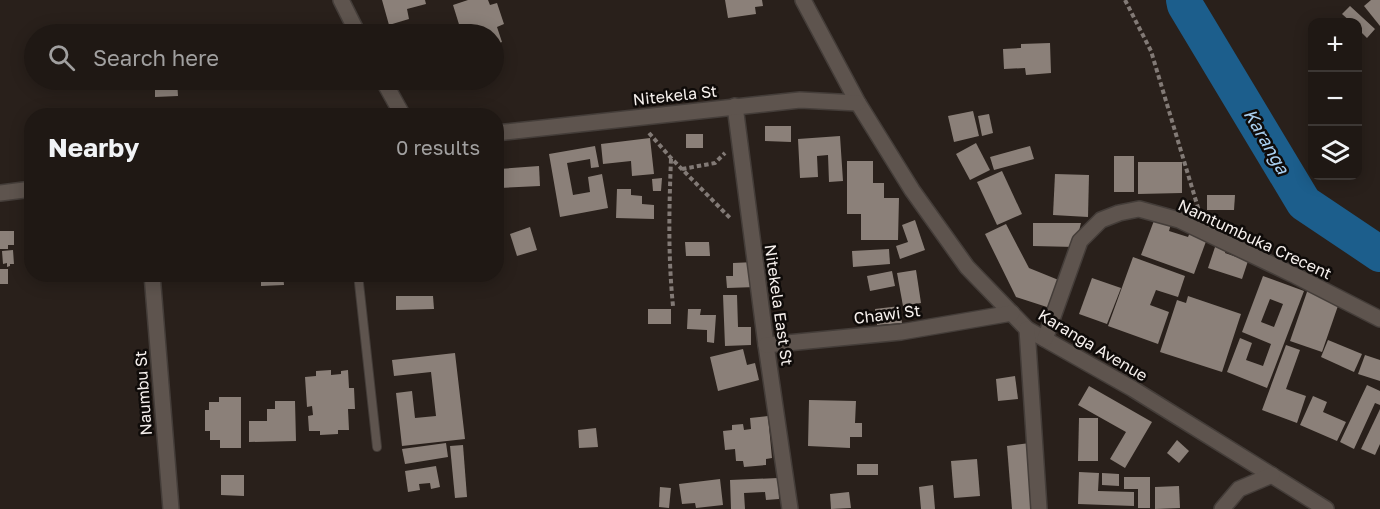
<!DOCTYPE html>
<meta charset="utf-8">
<style>
:root{--surface:#1f1814;--page:#27211d;--text:#f1f3f6;--muted:#a1a0a0;--line:#3c3734}
body{margin:0;font-family:"Golos Text",sans-serif;background:var(--page);color:var(--text)}
.controls{position:absolute;right:18px;top:18px;display:grid;overflow:hidden;border-radius:12px;box-shadow:0 3px 15px #0003}
.controls button{width:54px;height:54px;display:grid;place-items:center;padding:0;border:0;border-bottom:2px solid var(--line);background:var(--surface);color:var(--text);font:30px sans-serif}
.list{margin:0;padding:0;list-style:none}
h2{display:flex;justify-content:space-between;align-items:center;height:78px;margin:0;padding:0 24px;font-size:26px}
h2 small{font-size:20px;font-weight:400;color:var(--muted)}
.icon{flex:none;width:33px;height:33px;fill:none;stroke:currentColor;stroke-width:2;stroke-linecap:round;stroke-linejoin:round}
.map{position:relative;flex:none;width:1380px;height:509px;overflow:hidden}
.search{position:absolute;background:var(--surface);box-shadow:0 3px 15px #0003;left:24px;top:24px;width:480px;height:66px;display:flex;align-items:center;gap:15px;box-sizing:border-box;padding:0 21px;border-radius:33px;color:var(--muted);font-size:22px}
.panel{position:absolute;background:var(--surface);box-shadow:0 3px 15px #0003;left:24px;top:108px;width:480px;height:174px;border-radius:24px}
.map>svg:first-child{display:block}
.lines{fill:none;stroke-linecap:round;stroke-linejoin:round}
.river{stroke:#1c5e8c;stroke-width:36}
.building{fill:#8b8079;fill-rule:evenodd}
.lane-casing{stroke:#443d39;stroke-width:10}
.street-casing{stroke:#443d39;stroke-width:18}
.path{stroke:#827a76;stroke-width:4;stroke-dasharray:4.5 3;stroke-linecap:butt}
.lane{stroke:#5e544e;stroke-width:8}
.street{stroke:#5e544e;stroke-width:15}
.labels{text-anchor:middle;dominant-baseline:central;stroke-width:5;stroke-linejoin:round;paint-order:stroke}
.street-label{font-size:16px;fill:#f6f0ed;stroke:#0f0b09}
.water-label{font-size:18px;font-style:italic;fill:#a9cff0;stroke:#0f0b09}
</style>
<div class="map">
<svg width="1380" height="509" viewBox="0 0 1380 509">
<rect width="100%" height="100%" fill="#29201b"/>
<g class="lines">
<polyline class="river" points="1184,0 1185,5 1304,203 1380,254"/>
</g>
<g class="building">
<polygon points="382,0 425,0 426,4 407,9 409,19 389,25"/>
<polygon points="468,0 488,0 490,5 497,3 504,24 497,27 502,42 494,45 494,34 462,34 453,5"/>
<polygon points="725,0 762,0 763,6 755,7 756,14 728,18"/>
<polygon points="1371,0 1380,0 1380,26 1364,6"/>
<polygon points="1350,6 1375,29 1367,38 1358,29 1358,22 1351,22 1342,14"/>
<polygon points="1050,43 1051,73 1026,75 1025,68 1004,69 1003,49 1021,48 1021,44"/>
<polygon points="155,80 177,80 178,96 155,97"/>
<polygon points="973,111 979,136 954,142 948,116"/>
<polygon points="989,114 993,133 982,136 978,116"/>
<polygon points="765,126 791,126 791,142 765,141"/>
<rect x="686" y="134" width="17" height="14"/>
<polygon points="840,136 843,181 829,182 828,155 817,156 818,177 800,178 798,139"/>
<polygon points="650,138 654,174 632,176 631,161 603,164 601,144"/>
<polygon points="976,143 990,170 970,180 956,154"/>
<polygon points="595,146 599,167 591,168 590,159 567,163 573,195 590,192 588,177 602,174 608,208 560,217 549,154"/>
<polygon points="1030,146 1034,159 994,170 990,157"/>
<rect x="1114" y="156" width="20" height="36"/>
<polygon points="847,161 873,161 873,183 884,183 884,198 899,198 898,240 861,240 861,214 847,214"/>
<polygon points="1138,162 1182,162 1182,193 1138,194"/>
<polygon points="539,166 540,186 500,188 499,169"/>
<polygon points="1002,171 1022,214 997,225 977,182"/>
<polygon points="1055,174 1089,175 1088,217 1053,215"/>
<polygon points="662,178 661,191 653,191 652,179"/>
<polygon points="617,189 631,189 631,195 642,196 642,204 654,205 654,219 616,218"/>
<polygon points="1207,195 1235,195 1234,210 1207,210"/>
<polygon points="1155,218 1171,224 1169,231 1188,237 1191,230 1208,236 1194,274 1141,255"/>
<polygon points="915,220 925,250 900,259 896,246 908,242 902,225"/>
<polygon points="1033,223 1081,223 1075,247 1033,246"/>
<polygon points="1006,224 1029,268 1061,281 1050,308 1016,297 985,234"/>
<polygon points="530,227 537,250 517,256 510,234"/>
<polygon points="0,231 14,231 14,245 8,245 8,249 0,249"/>
<polygon points="685,242 709,242 710,256 686,256"/>
<polygon points="1216,244 1227,247 1225,253 1248,261 1242,279 1208,268"/>
<polygon points="889,249 890,264 853,267 852,251"/>
<polygon points="13,250 14,264 10,264 10,266 7,267 7,263 3,264 2,251"/>
<polygon points="1133,257 1185,276 1178,297 1156,290 1150,305 1169,312 1158,344 1108,326"/>
<polygon points="755,262 756,287 727,288 726,276 733,276 733,263"/>
<rect x="0" y="269" width="8" height="15"/>
<polygon points="916,270 921,303 903,306 897,273"/>
<polygon points="892,271 895,286 870,291 867,276"/>
<polygon points="261,274 283,274 284,285 261,286"/>
<rect x="397" y="274" width="35" height="7"/>
<path d="M1263,276L1304,291L1267,388L1227,372L1240,338L1252,343L1246,360L1263,366L1271,344L1242,332ZM1270,299L1283,304L1274,327L1261,322Z"/>
<polygon points="1092,278 1121,288 1107,324 1079,314"/>
<polygon points="1308,289 1340,300 1322,352 1290,341"/>
<polygon points="723,295 737,295 738,327 751,327 751,345 725,346"/>
<polygon points="396,296 433,296 434,309 396,310"/>
<polygon points="1188,296 1241,314 1222,372 1160,352 1177,300 1186,303"/>
<polygon points="900,306 902,323 877,325 875,309"/>
<rect x="648" y="309" width="23" height="15"/>
<polygon points="688,309 701,309 700,315 716,315 714,343 707,342 707,330 687,329"/>
<polygon points="1328,340 1362,354 1354,372 1321,357"/>
<polygon points="1286,345 1300,350 1286,389 1306,396 1297,423 1262,410"/>
<polygon points="743,349 747,365 755,363 759,380 718,391 710,357"/>
<polygon points="455,353 465,439 402,446 396,393 412,391 415,418 436,416 431,372 394,376 392,360"/>
<polygon points="1365,355 1380,360 1380,381 1358,374"/>
<polygon points="331,370 331,375 341,374 341,371 348,370 349,388 354,388 355,409 348,409 349,430 338,430 338,434 320,435 320,431 309,431 308,416 313,415 312,406 307,407 305,377 316,376 316,371"/>
<polygon points="1015,376 1018,399 998,401 996,379"/>
<polygon points="1367,385 1380,391 1380,405 1375,403 1354,449 1340,442"/>
<polygon points="1089,386 1152,422 1125,468 1110,459 1126,432 1078,405"/>
<polygon points="1313,396 1327,402 1323,412 1346,422 1337,441 1300,425"/>
<polygon points="219,397 241,397 241,448 220,448 220,440 210,440 210,431 205,431 205,410 209,410 209,402 219,402"/>
<polygon points="809,400 856,401 855,423 862,423 862,437 850,437 850,448 808,446"/>
<polygon points="275,401 295,401 296,441 249,442 249,421 267,421 267,409 275,409"/>
<polygon points="1380,409 1380,444 1375,455 1361,449"/>
<polygon points="768,416 772,458 766,459 766,465 744,467 743,461 736,461 735,449 725,450 723,431 732,430 732,425 743,424 744,430 751,429 750,418"/>
<polygon points="1079,418 1098,418 1098,461 1078,461"/>
<polygon points="596,428 598,447 579,448 578,430"/>
<polygon points="1177,440 1189,451 1179,463 1167,453"/>
<polygon points="446,443 448,457 405,464 402,449"/>
<polygon points="1030,443 1036,509 1012,509 1007,446"/>
<polygon points="463,445 467,497 455,498 450,446"/>
<polygon points="977,459 980,496 954,498 951,461"/>
<rect x="857" y="464" width="21" height="11"/>
<polygon points="436,466 440,487 431,489 430,483 419,484 420,490 408,492 405,471"/>
<polygon points="1079,472 1099,473 1098,491 1134,492 1134,506 1078,504"/>
<polygon points="1102,473 1119,474 1119,486 1102,485"/>
<polygon points="221,475 244,475 244,496 221,495"/>
<polygon points="1124,477 1150,477 1150,508 1138,508 1138,489 1124,489"/>
<polygon points="778,478 779,499 766,500 765,492 744,493 745,509 731,509 730,480"/>
<polygon points="720,479 723,505 696,508 695,503 682,504 679,484"/>
<polygon points="933,485 935,509 921,509 919,487"/>
<polygon points="1179,486 1180,508 1155,509 1155,487"/>
<polygon points="660,487 671,488 669,508 659,507"/>
<polygon points="849,492 851,508 831,509 830,494"/>
</g>
<g class="lines">
<defs>
<polyline id="lane" points="358,274 377,447"/>
<g id="street">
<polyline points="341,0 358,34"/>
<polyline points="803,0 858,103 912,190 967,267 1027,329 1133,389 1326,509"/>
<polyline points="383,80 403,116"/>
<polyline points="735,106 766,345 790,509"/>
<polyline points="496,133 800,100 858,103"/>
<polyline points="0,193 32,189"/>
<polyline points="152,274 171,509"/>
<polyline points="1027,329 1039,509"/>
<polyline points="1045,339 1080,241 1101,220 1119,213 1139,209 1179,220 1296,276 1380,319"/>
<polyline points="766,345 901,332 1012,313"/>
<polyline points="1222,509 1239,489 1272,475"/>
</g>
</defs>
<use href="#lane" class="lane-casing"/>
<use href="#street" class="street-casing"/>
<g class="path">
<polyline points="1125,0 1151,51 1199,211"/>
<polyline points="649,133 671,158 731,219"/>
<path d="M671,159C669,209 668,256 673,306"/>
<polyline points="682,169 715,163 725,153"/>
</g>
<use href="#lane" class="lane"/>
<use href="#street" class="street"/>
</g>
<g class="labels">
<g class="street-label">
<text transform="translate(675 95) rotate(-6)">Nitekela St</text>
<text transform="translate(1255 239) rotate(25)">Namtumbuka Crecent</text>
<text transform="translate(779 305) rotate(82)">Nitekela East St</text>
<text transform="translate(887 314) rotate(-7)">Chawi St</text>
<text transform="translate(1093 345) rotate(31)">Karanga Avenue</text>
<text transform="translate(143 393) rotate(-94)">Naumbu St</text>
</g>
<g class="water-label">
<text transform="translate(1267 141) rotate(60)">Karanga</text>
</g>
</g>
</svg>
<div class="controls">
<button>+</button>
<button>−</button>
<button><svg class="icon" aria-label="layers" viewBox="0 0 24 24"><path d="M12 4l9 5-9 5-9-5zM3 14l9 5 9-5"/></svg></button>
</div>
<div class="search"><svg class="icon" aria-label="search" viewBox="0 0 24 24"><circle cx="10" cy="10" r="6"/><path d="M15 15l6 6"/></svg>Search here</div>
<section class="panel">
<h2>Nearby<small>0 results</small></h2>
<ul class="list">
</ul>
</section>
</div>
